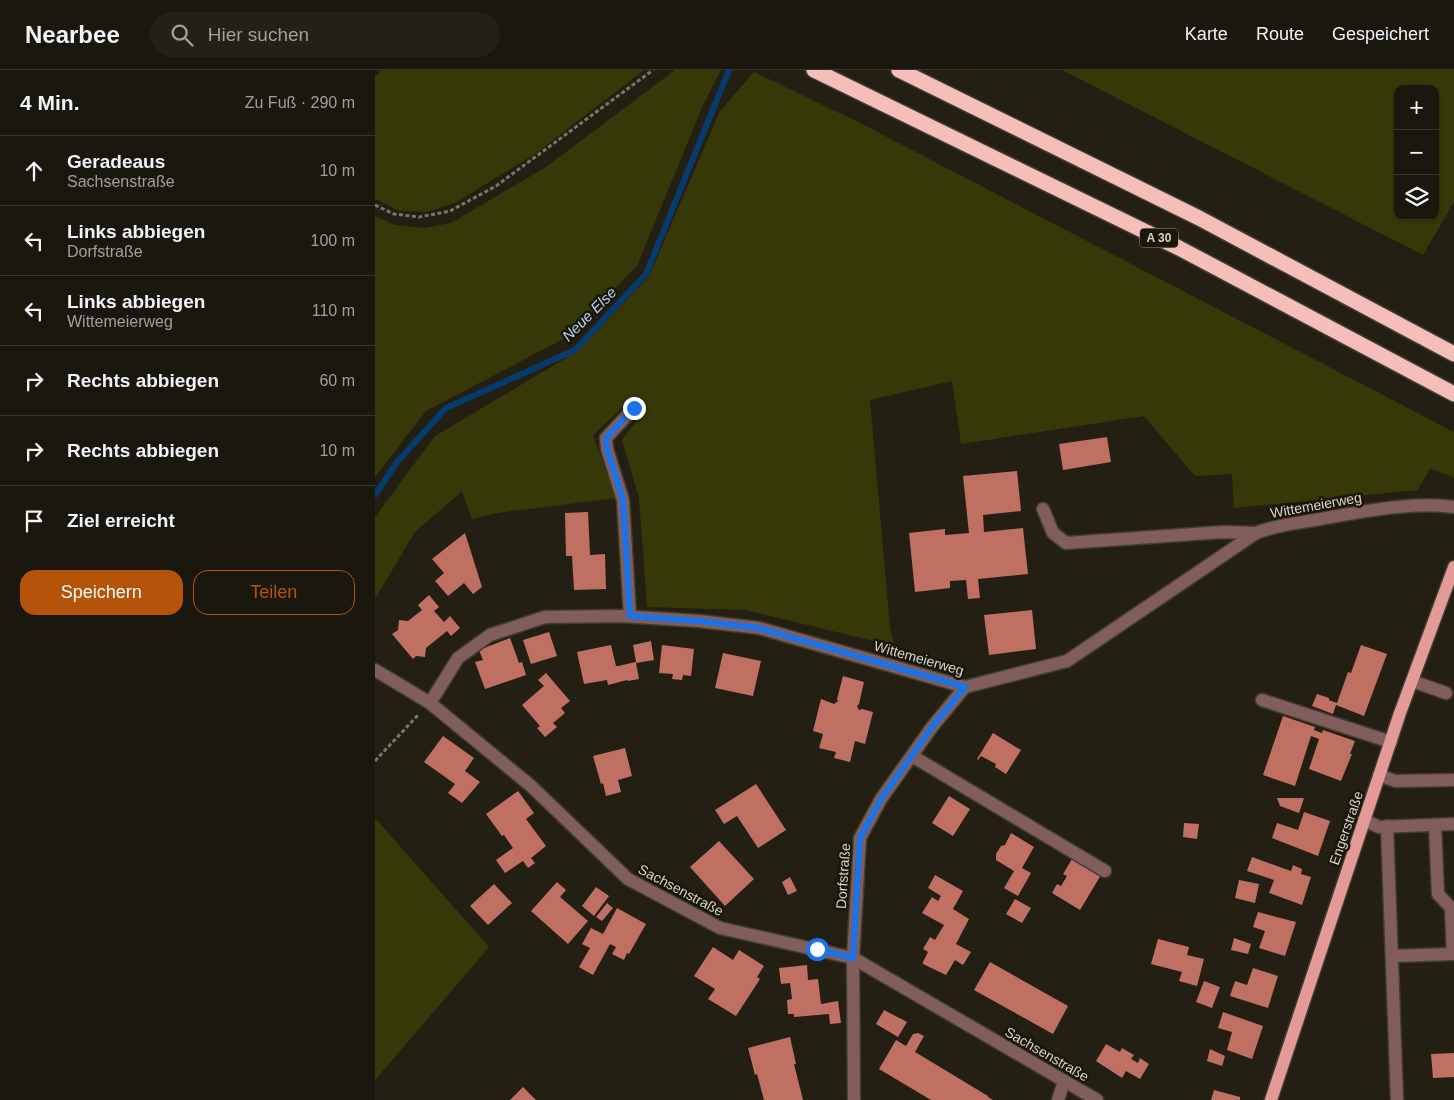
<!DOCTYPE html>
<html lang="de">
<meta charset="utf-8">
<style>
:root{--surface:#1a180e;--page:#232117;--text:#f1f3f6;--muted:#9fa09e;--line:#38372e;--accent:#b45309}
body{margin:0;font-family:Arial,sans-serif;background:var(--page);color:var(--text)}
.controls{position:absolute;right:15px;top:15px;display:grid;overflow:hidden;border-radius:10px;box-shadow:0 1px 4px #0004}
.controls button{width:45px;height:45px;display:grid;place-items:center;padding:0;border:0;border-bottom:1px solid var(--line);background:var(--surface);color:var(--text);font:25px sans-serif}
.stop{position:absolute;width:15px;height:15px;margin:-11px;border:4px solid #1a73e8;border-radius:50%;background:#fff}
.stop.end{background:#1a73e8;border-color:#fff;box-shadow:0 1px 5px #0008}
.list{margin:0;padding:0;list-style:none}
h2{display:flex;justify-content:space-between;align-items:center;height:65px;margin:0;padding:0 20px;font-size:21px}
h2 small{font-size:16px;font-weight:400;color:var(--muted)}
.list li{display:grid;grid-template-columns:32px 1fr auto;gap:15px;align-items:center;box-sizing:border-box;height:70px;padding:0 20px;border-top:1px solid var(--line)}
.list b{display:block;font-size:19px;white-space:nowrap}
.list p{margin:0;font-size:16px;white-space:nowrap;color:var(--muted)}
.list em{font-size:16px;font-style:normal;color:var(--muted)}
.actions{display:flex;gap:10px;padding:15px 20px}
.actions a{flex:1;padding:11px 0;border:1px solid var(--accent);border-radius:15px;text-align:center;font-size:18px;color:var(--accent)}
.actions .main{background:var(--accent);color:#fff}
.icon{flex:none;width:28px;height:28px;fill:none;stroke:currentColor;stroke-width:2;stroke-linecap:round;stroke-linejoin:round}
.map{position:relative;flex:none;width:1079px;height:1030px;overflow:hidden}
header{display:flex;align-items:center;gap:30px;box-sizing:border-box;height:70px;padding:0 25px;background:var(--surface);border-bottom:1px solid var(--line)}
header strong{font-size:24px}
nav{display:flex;gap:28px;margin-inline-start:auto;font-size:18px}
.search{width:350px;height:45px;background:var(--page);display:flex;align-items:center;gap:12px;box-sizing:border-box;padding:0 18px;border-radius:28px;color:var(--muted);font-size:19px}
main{display:flex}
aside{flex:1;background:var(--surface)}
.map>svg:first-child{display:block}
.green{fill:#373807;fill-rule:evenodd}
.lines{fill:none;stroke-linecap:round;stroke-linejoin:round}
.stream{stroke:#053b6f;stroke-width:6}
.building{fill:#c06f63}
.minor-casing{stroke:#403d31;stroke-width:15}
.major-casing{stroke:#403d31;stroke-width:15}
.highway-casing{stroke:#403d31;stroke-width:18}
.path{stroke:#78756b;stroke-width:3;stroke-dasharray:4 2.5;stroke-linecap:butt}
.minor{stroke:#815d5b;stroke-width:12}
.major{stroke:#e49a97;stroke-width:12}
.highway{stroke:#f5bebb;stroke-width:15}
.route{stroke:#1a73e8;stroke-width:6}
.labels{text-anchor:middle;dominant-baseline:central;stroke-width:5;stroke-linejoin:round;paint-order:stroke}
.shield{fill:#1a160a;stroke:#9e9b92;stroke-width:1}
.shield-label{font-size:12px;font-weight:bold;fill:#d7d4cc}
.street-label{font-size:14px;fill:#d7d4cc;stroke:#1a160a}
.water-label{font-size:15px;font-style:italic;fill:#bad4f5;stroke:#1a160a}
</style>
<header>
<strong>Nearbee</strong>
<div class="search"><svg class="icon" aria-label="search" viewBox="0 0 24 24"><circle cx="10" cy="10" r="6"/><path d="M15 15l6 6"/></svg>Hier suchen</div>
<nav><a>Karte</a><a>Route</a><a>Gespeichert</a></nav>
</header>
<main>
<aside>
<h2>4 Min.<small>Zu Fuß · 290 m</small></h2>
<ul class="list">
<li><svg class="icon" aria-label="ahead" viewBox="0 0 24 24"><path d="M12 20V5M6 11l6-6 6 6"/></svg><div><b>Geradeaus</b><p>Sachsenstraße</p></div><em>10 m</em></li>
<li><svg class="icon" aria-label="left" viewBox="0 0 24 24"><path d="M17 20v-9H6M10 6l-5 5 5 5"/></svg><div><b>Links abbiegen</b><p>Dorfstraße</p></div><em>100 m</em></li>
<li><svg class="icon" aria-label="left" viewBox="0 0 24 24"><path d="M17 20v-9H6M10 6l-5 5 5 5"/></svg><div><b>Links abbiegen</b><p>Wittemeierweg</p></div><em>110 m</em></li>
<li><svg class="icon" aria-label="right" viewBox="0 0 24 24"><path d="M7 20v-9h11M14 6l5 5-5 5"/></svg><div><b>Rechts abbiegen</b></div><em>60 m</em></li>
<li><svg class="icon" aria-label="right" viewBox="0 0 24 24"><path d="M7 20v-9h11M14 6l5 5-5 5"/></svg><div><b>Rechts abbiegen</b></div><em>10 m</em></li>
<li><svg class="icon" aria-label="arrive" viewBox="0 0 24 24"><path d="M6 21V4h12l-3 4 3 4H6"/></svg><div><b>Ziel erreicht</b></div></li>
</ul>
<div class="actions"><a class="main">Speichern</a><a>Teilen</a></div>
</aside>
<div class="map">
<svg width="1079" height="1030" viewBox="0 0 1079 1030">
<rect width="100%" height="100%" fill="#232013"/>
<g class="green">
<polygon points="7,0 269,0 160,84 80,133 51,142 25,141 0,129 0,7"/>
<polygon points="300,0 346,0 328,35 262,196 194,266 51,341 0,407 0,146 20,155 48,158 76,153 171,97"/>
<path d="M687,0H1079V132L1048,185ZM1023,19H1060V146H1023Z"/>
<polygon points="379,2 485,53 1079,362 1079,408 1055,398 1043,420 859,438 857,404 820,406 769,346 586,374 577,311 495,330 515,557 519,576 371,540 272,537 264,428 247,370 268,342 256,330 218,365 241,428 122,443 97,449 87,421 40,462 0,529 0,448 8,436 60,366 203,281 274,206 345,41"/>
<polygon points="0,748 114,877 0,1010"/>
</g>
<g class="lines">
<polyline class="stream" points="0,425 22,392 71,338 200,280 271,204 354,0"/>
</g>
<g class="building">
<polygon points="732,367 736,392 688,400 684,374"/>
<polygon points="642,401 646,441 608,445 609,462 648,458 653,504 603,509 605,528 593,529 591,510 575,511 575,518 540,522 534,463 570,459 570,465 594,463 588,406"/>
<polygon points="213,442 215,485 230,484 231,519 199,520 197,486 191,486 190,443"/>
<polygon points="90,463 107,517 98,524 89,513 73,526 60,511 69,503 57,489"/>
<polygon points="54,525 64,537 59,541 69,552 75,546 85,558 76,566 72,561 51,578 50,587 41,586 38,589 17,564 23,560 24,550 33,551 47,540 43,535"/>
<polygon points="657,540 661,579 614,585 609,545"/>
<polygon points="174,562 182,586 156,594 148,570"/>
<polygon points="135,568 144,593 147,592 151,605 110,619 100,592 108,590 104,580"/>
<polygon points="276,571 279,590 261,593 264,609 253,611 252,610 233,615 232,610 209,614 202,582 236,575 241,596 243,596 261,592 258,575"/>
<polygon points="287,575 319,579 316,606 308,605 307,610 297,609 298,604 284,603"/>
<polygon points="986,575 1012,584 989,646 961,635 958,644 937,636 942,624 954,628 954,630 962,633 973,602 976,603"/>
<polygon points="348,583 386,591 378,626 340,618"/>
<polygon points="171,603 195,631 186,638 190,643 178,653 182,657 170,667 162,658 165,656 147,635 169,616 163,610"/>
<polygon points="468,606 489,612 484,634 482,636 484,640 487,639 498,642 490,674 480,671 475,692 459,688 461,682 444,678 448,664 438,661 446,629 459,634 463,631 462,629"/>
<polygon points="908,646 940,657 939,660 947,663 948,660 980,671 975,684 977,684 966,711 934,699 944,669 936,666 920,716 888,705"/>
<polygon points="618,663 646,680 631,704 620,697 621,694 606,686 603,690 602,689"/>
<polygon points="68,666 99,688 90,701 105,712 87,733 73,723 80,714 49,692"/>
<polygon points="250,678 257,706 243,710 246,722 231,726 228,713 226,714 218,686"/>
<polygon points="381,714 411,760 383,778 362,746 349,754 340,740"/>
<polygon points="143,721 159,743 151,749 171,776 156,788 160,793 153,798 148,791 130,803 121,790 138,778 129,765 127,766 111,744"/>
<polygon points="574,726 595,739 578,766 557,753"/>
<polygon points="902,728 929,728 924,743 905,736"/>
<polygon points="929,742 955,751 943,786 897,768 902,753 923,760"/>
<polygon points="809,753 824,754 822,769 808,767"/>
<polygon points="636,763 659,777 647,798 656,803 643,826 629,818 639,801 621,790 621,784 626,776 630,775"/>
<polygon points="344,771 379,809 350,836 315,797"/>
<polygon points="877,787 916,801 918,795 927,799 926,804 936,807 927,835 894,823 899,810 872,801"/>
<polygon points="697,789 726,805 705,840 677,823 682,814 686,816 692,806 688,804"/>
<polygon points="560,805 588,821 578,839 594,849 581,874 596,882 588,895 580,890 571,905 548,894 548,892 553,882 548,879 555,867 560,870 569,855 547,843 557,827 563,831 566,826 553,818"/>
<polygon points="415,807 422,821 413,825 407,812"/>
<polygon points="864,810 884,814 880,833 860,828"/>
<polygon points="182,812 191,820 185,827 213,851 193,874 156,841"/>
<polygon points="119,814 137,833 113,855 95,836"/>
<polygon points="221,817 234,826 219,846 207,836"/>
<polygon points="640,829 656,838 647,853 631,844"/>
<polygon points="232,833 238,838 227,851 221,847"/>
<polygon points="242,838 271,854 254,884 252,883 249,890 237,884 241,877 235,874 218,905 204,897 215,878 207,874 216,858 228,864"/>
<polygon points="883,842 921,852 910,886 884,878 890,861 878,857"/>
<polygon points="859,868 876,874 873,884 856,880"/>
<polygon points="783,869 814,877 812,885 829,889 822,916 804,911 807,902 776,894"/>
<polygon points="338,877 358,890 364,880 389,896 382,907 385,909 361,946 333,929 340,919 319,906"/>
<polygon points="615,892 693,936 678,964 599,920"/>
<polygon points="432,895 433,910 443,909 446,934 463,931 466,953 455,954 454,944 419,947 419,944 413,944 412,930 417,929 415,913 406,914 404,898"/>
<polygon points="878,898 903,906 893,938 855,926 860,911 872,915"/>
<polygon points="829,911 845,917 837,938 821,932"/>
<polygon points="509,940 532,952 523,967 501,954"/>
<polygon points="848,942 888,956 877,989 852,980 857,962 843,958"/>
<polygon points="543,963 549,966 540,982 613,1026 613,1027 618,1030 556,1030 504,999 521,970 531,976 538,964"/>
<polygon points="415,967 421,994 419,994 428,1030 389,1030 382,1004 380,1005 373,978"/>
<polygon points="731,974 745,982 747,978 759,985 756,989 763,993 765,988 774,994 765,1009 751,1001 747,1008 721,991"/>
<polygon points="835,979 850,986 847,996 832,991"/>
<polygon points="1079,983 1079,1007 1058,1008 1056,984"/>
<polygon points="148,1017 161,1030 135,1030"/>
<polygon points="839,1020 865,1027 865,1030 836,1030"/>
</g>
<g class="lines">
<defs>
<g id="minor">
<polyline points="668,439 678,463 691,473 848,462 881,463"/>
<polyline points="255,546 248,430 232,379 231,368 259,338"/>
<polyline points="0,600 55,633 156,716 253,809 345,858 478,888 722,1030"/>
<polyline points="1037,611 1071,623"/>
<polyline points="887,630 1016,672"/>
<path d="M55,633L83,588L115,565L170,547L246,546L324,551L384,558L590,617L692,591L881,463C901,455 923,453 945,449C985,442 1039,431 1079,437"/>
<polyline points="537,686 730,801"/>
<polyline points="1004,705 1020,711 1079,710"/>
<polyline points="989,750 1004,757 1079,754"/>
<polyline points="1012,756 1022,1030"/>
<polyline points="1017,886 1078,884 1076,838 1063,824 1060,755"/>
<polyline points="479,1030 478,888 485,768 506,729 557,657 590,617"/>
<polyline points="683,1030 689,1011"/>
</g>
<polyline id="major" points="896,1030 1025,643 1079,497"/>
<g id="highway">
<polyline points="439,0 804,178 1079,324"/>
<polyline points="524,0 824,148 1079,284"/>
</g>
</defs>
<use href="#minor" class="minor-casing"/>
<use href="#major" class="major-casing"/>
<use href="#highway" class="highway-casing"/>
<g class="path">
<polyline points="0,135 19,144 44,147 75,141 121,116 278,0"/>
<polyline points="0,691 44,644"/>
</g>
<use href="#minor" class="minor"/>
<use href="#major" class="major"/>
<use href="#highway" class="highway"/>
</g>
<g class="lines">
<polyline class="route" points="259,338 231,368 232,379 248,430 255,546 324,551 384,558 590,617 557,657 506,729 485,768 478,888 442,879"/>
</g>
<g class="labels">
<rect class="shield" x="765" y="158.5" width="38" height="19" rx="4"/>
<g class="shield-label">
<text x="784" y="168">A 30</text>
</g>
<g class="street-label">
<text transform="translate(941 435) rotate(-10)">Wittemeierweg</text>
<text transform="translate(544 588) rotate(16)">Wittemeierweg</text>
<text transform="translate(971 758) rotate(-71)">Engerstraße</text>
<text transform="translate(468 806) rotate(-86)">Dorfstraße</text>
<text transform="translate(306 820) rotate(28)">Sachsenstraße</text>
<text transform="translate(672 984) rotate(30)">Sachsenstraße</text>
</g>
<g class="water-label">
<text transform="translate(214 244) rotate(-45)">Neue Else</text>
</g>
</g>
</svg>
<div class="controls">
<button>+</button>
<button>−</button>
<button><svg class="icon" aria-label="layers" viewBox="0 0 24 24"><path d="M12 4l9 5-9 5-9-5zM3 14l9 5 9-5"/></svg></button>
</div>
<div class="stop" style="left:442px;top:879px"></div>
<div class="stop end" style="left:259px;top:338px"></div>
</div>
</main>
